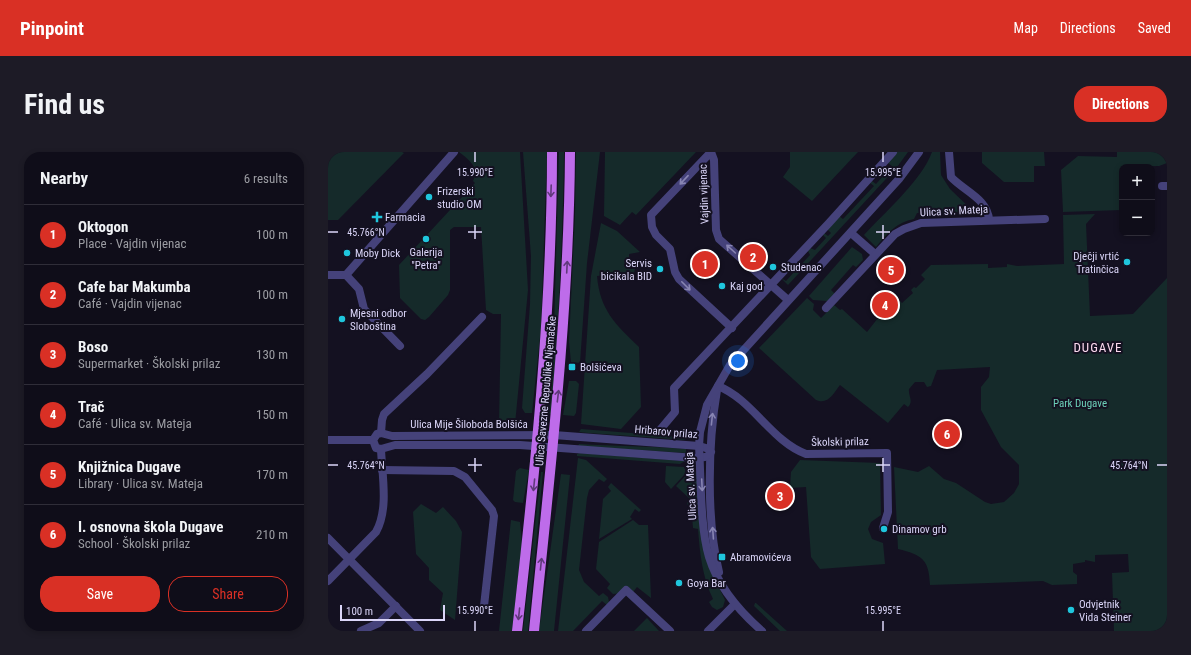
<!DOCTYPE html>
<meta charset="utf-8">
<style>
:root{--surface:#0f0d19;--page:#1d1b26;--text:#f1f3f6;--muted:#9b9ca2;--line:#2f2d38;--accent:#d93025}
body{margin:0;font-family:"Roboto Condensed",sans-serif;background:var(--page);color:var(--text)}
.controls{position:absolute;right:12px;top:12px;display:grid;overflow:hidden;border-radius:8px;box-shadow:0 2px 6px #0003}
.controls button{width:36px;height:36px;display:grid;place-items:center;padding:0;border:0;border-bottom:1px solid var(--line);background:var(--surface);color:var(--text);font:20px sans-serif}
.scale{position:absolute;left:12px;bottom:10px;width:105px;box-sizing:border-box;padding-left:4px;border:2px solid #dbd6f9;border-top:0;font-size:11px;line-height:14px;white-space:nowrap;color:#dbd6f9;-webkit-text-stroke:3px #141121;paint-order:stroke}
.you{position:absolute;left:410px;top:209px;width:14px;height:14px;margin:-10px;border:3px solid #fff;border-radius:50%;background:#1a73e8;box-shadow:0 0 0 6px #1a73e833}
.badge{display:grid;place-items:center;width:26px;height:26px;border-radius:50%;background:var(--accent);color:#fff;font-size:13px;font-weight:700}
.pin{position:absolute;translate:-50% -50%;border:2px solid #fff;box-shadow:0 1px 4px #0006}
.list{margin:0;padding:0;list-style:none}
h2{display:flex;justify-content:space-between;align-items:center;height:52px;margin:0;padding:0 16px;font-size:17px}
h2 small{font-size:13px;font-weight:400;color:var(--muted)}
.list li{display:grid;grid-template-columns:26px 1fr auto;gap:12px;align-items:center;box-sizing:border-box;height:60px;padding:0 16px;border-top:1px solid var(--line)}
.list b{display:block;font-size:15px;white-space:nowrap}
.list p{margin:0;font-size:13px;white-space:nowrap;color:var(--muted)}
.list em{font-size:13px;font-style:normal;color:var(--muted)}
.actions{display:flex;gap:8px;padding:12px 16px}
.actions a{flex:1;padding:9px 0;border:1px solid var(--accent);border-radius:16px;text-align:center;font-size:14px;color:var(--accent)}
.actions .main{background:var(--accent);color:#fff}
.map{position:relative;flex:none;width:839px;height:479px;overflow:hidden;border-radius:16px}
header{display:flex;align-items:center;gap:24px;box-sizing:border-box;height:56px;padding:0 20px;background:var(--accent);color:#fff}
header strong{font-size:19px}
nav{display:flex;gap:22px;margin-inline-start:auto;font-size:14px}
.intro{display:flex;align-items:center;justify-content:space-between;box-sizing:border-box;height:96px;padding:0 24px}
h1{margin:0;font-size:28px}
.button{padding:10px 18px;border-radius:16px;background:var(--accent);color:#fff;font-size:14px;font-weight:700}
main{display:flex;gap:24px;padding:0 24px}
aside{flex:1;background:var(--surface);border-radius:16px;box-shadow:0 2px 6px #0003}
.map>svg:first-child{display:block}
.green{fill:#152a2a}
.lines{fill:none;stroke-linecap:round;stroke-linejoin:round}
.minor{stroke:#45427a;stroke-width:8}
.major{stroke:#be6cea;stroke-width:10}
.oneway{stroke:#8885b3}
.oneway2{stroke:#603a7b}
.ticks{fill:none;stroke:#dbd6f9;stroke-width:1.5}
.poi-dot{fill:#1fc6dd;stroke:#141121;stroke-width:1.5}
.labels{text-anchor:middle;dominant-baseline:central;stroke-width:4;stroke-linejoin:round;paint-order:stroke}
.poi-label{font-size:11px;fill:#dbd6f9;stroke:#141121;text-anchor:start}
.street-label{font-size:11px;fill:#dbd6f9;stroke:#141121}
.park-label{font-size:11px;fill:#6ccfb8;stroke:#141121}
.quarter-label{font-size:13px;letter-spacing:1px;fill:#fad8ed;stroke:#141121}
.ticks-label{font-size:10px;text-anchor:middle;fill:#dbd6f9;stroke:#141121;stroke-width:4;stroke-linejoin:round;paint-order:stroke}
</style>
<header>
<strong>Pinpoint</strong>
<nav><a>Map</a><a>Directions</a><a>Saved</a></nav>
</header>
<div class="intro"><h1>Find us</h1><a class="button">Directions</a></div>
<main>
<aside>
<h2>Nearby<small>6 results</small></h2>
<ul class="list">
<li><span class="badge">1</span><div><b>Oktogon</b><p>Place · Vajdin vijenac</p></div><em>100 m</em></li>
<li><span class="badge">2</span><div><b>Cafe bar Makumba</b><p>Café · Vajdin vijenac</p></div><em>100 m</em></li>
<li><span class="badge">3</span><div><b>Boso</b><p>Supermarket · Školski prilaz</p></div><em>130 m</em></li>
<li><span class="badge">4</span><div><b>Trač</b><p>Café · Ulica sv. Mateja</p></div><em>150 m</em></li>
<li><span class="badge">5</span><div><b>Knjižnica Dugave</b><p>Library · Ulica sv. Mateja</p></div><em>170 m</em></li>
<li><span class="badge">6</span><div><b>I. osnovna škola Dugave</b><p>School · Školski prilaz</p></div><em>210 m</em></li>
</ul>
<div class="actions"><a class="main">Save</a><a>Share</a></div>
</aside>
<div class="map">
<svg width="839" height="479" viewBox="0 0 839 479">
<rect width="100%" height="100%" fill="#141121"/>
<g class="green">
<polygon points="0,0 74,0 76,1 10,68 0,68"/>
<path d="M131,0H192L200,138L187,272L171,273L173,162H165L158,158L153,75H126L122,78V138L120,143L101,165L97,168L93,167L72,146L71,113L147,31L145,29C152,15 141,8 131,0Z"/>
<polygon points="195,0 219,0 213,176 204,261 197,261 194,256 202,152 203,104"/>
<path d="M231,0H236C235,88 230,175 224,262H221L225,212Z"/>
<polygon points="248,0 272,0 259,111 252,211 243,210 241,190 247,63"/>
<polygon points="277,0 368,0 308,63 304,60 292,73 276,64"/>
<polygon points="462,0 530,0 484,49 455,25 462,15"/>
<polygon points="567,0 580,0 569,15 460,133 453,126 458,129 468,118 466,113 470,116 482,103 480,99 482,96 487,98 498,86 495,83 496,81 500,84 503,81 499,77 511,64 515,67 546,34 542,31 544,29 548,32 564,14 560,11"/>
<path d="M604,0H612L613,23L622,37L646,60L589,61L586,67C569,70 559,81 548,95L536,83C556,61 594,28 604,0Z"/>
<polygon points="654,0 716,0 717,14 706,14 706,30 676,30 654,11"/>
<polygon points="789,0 839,0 839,11 831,14 794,15 794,58 735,60 733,18 750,4 789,5"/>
<path d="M767,62L758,72L762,164L805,162L839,126V479H786L784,421L801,420L800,402L767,403V410L757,408V410L745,412V420L749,423V432L724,433L715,429L602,433C601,407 594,403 570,397L566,315L590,320L601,314L616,327L628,331L657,350L663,352L676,350L686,341L691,332V313L673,295L653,258V235L661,225L662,215L609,218L603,234L599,235L596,230H587L581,237C580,244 586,249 580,255L576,252L560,271L512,233C505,242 500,253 488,248L431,196L479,146L486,152L485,158L493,166L506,153L512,158L514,157L539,180L557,157L561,161L572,149L574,151L585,141L583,138L586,135L588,136L597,127L593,123L603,113L660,112V116L679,115V112L689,114L736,112L735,63Z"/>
<path d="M273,71L289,79L312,100L301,102V117H307L306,121L269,124C272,158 287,172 311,195L313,255L293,277L253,272L263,124Z"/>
<polygon points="524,95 534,102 535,108 528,115 525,113 503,138 507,142 499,149 485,148 481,144"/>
<polygon points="241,229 248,229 251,232 248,261 246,264 235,263"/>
<polygon points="253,277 353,285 358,288 260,281 251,280"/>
<path d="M251,292C287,294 322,294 358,297V301L250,294Z"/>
<polygon points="252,301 355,309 357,309 352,312 249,304 249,302"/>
<polygon points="250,306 258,308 279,327 276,330 271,327 261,338 259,346 251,418 256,430 271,444 275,441 280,445 281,450 279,453 274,449 245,479 230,479"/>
<polygon points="472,308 552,311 553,363 543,370 540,377 544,387 555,391 557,412 492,417 483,405 478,335 462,336 463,320"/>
<polygon points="338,314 356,315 357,317 357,322 343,337 337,330"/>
<polygon points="192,316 201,318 195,351 187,350 185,348 188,319"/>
<polygon points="213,320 215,320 200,479 195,479"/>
<path d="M370,320L383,419L397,448L395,455L389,458L384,455L381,450L385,447C374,424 372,402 370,377L365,376L364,364L359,351L362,347L348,334L360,321Z"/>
<polygon points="233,322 242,323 226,479 211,479"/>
<polygon points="283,331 313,358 311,360 307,357 302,365 304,367 271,387 275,347 283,339 280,335"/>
<polygon points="93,352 108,361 115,355 128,369 134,380 127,468 112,458 115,441 101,428 101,416 88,402 85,360"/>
<polygon points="183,368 192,370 194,392 184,479 171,479"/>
<polygon points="305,368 311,373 320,373 323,446 309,435 305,440 285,442 279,436 282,432 268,417 271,390"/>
<polygon points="427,451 428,451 459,479 452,479 426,454"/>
<polygon points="319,466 331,479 306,479"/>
</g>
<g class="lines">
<g class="minor">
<polyline points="383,0 323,63 324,75 328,83 342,97 347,120 351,127 404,176"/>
<polyline points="383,0 386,8 388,78 391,87 460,148"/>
<path d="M621,0L623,25C636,39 660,47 661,68"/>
<polyline points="834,34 839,34"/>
<polyline points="523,81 547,102"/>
<polyline points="0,123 18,123"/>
<polyline points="498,156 567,82 576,77 593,71 717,67"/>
<polyline points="72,194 36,157 31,137 18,123 126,0"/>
<path d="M390,234C425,248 443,289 478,302L559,301L560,360L555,376"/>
<path d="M389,238C380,291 378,367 391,420"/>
<polyline points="331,279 347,260 346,236 501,71 565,0"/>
<polygon points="53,281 64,284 226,283 371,294 378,296 383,300 377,305 368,306 192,293 67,293 53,297 48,296 45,288 49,282"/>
<polyline points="53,281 54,268 56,262 99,222 154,165"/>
<polyline points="0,288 45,288"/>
<polyline points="54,318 126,319 137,325 164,358 166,364 156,454"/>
<polyline points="0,386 92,479"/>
<path d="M0,429L48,380C61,357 54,323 53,297"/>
<polyline points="33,479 51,471 68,454"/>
<polyline points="258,479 298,438 342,479"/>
<polyline points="380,479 407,452"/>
<path d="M434,479C411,459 390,434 381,405C372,375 373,326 371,294L372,280L379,253L402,213L571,27L591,0"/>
</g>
<g class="major">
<path d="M189,479C207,320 224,160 224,0"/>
<path d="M206,479C222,319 241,161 242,0"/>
</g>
</g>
<defs><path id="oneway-shaft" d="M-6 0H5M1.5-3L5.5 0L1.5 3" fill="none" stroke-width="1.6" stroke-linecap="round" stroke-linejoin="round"/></defs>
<g class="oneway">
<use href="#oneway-shaft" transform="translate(356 28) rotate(133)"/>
<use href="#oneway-shaft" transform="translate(403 97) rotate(-138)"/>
<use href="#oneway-shaft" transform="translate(358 134) rotate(45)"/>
<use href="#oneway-shaft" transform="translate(384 267) rotate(-84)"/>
<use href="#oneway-shaft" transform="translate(374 333) rotate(87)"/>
<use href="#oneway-shaft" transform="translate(385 381) rotate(-94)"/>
</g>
<g class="oneway2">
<use href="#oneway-shaft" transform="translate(223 39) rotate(92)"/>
<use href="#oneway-shaft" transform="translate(239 115) rotate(-87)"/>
<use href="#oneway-shaft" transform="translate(230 244) rotate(-83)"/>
<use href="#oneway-shaft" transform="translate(206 333) rotate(96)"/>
<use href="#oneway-shaft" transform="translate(213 412) rotate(-84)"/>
<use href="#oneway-shaft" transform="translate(191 462) rotate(96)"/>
</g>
<path class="ticks" d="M147,0V10M555,0V10M147,73V87M555,73V87M0,80H10M140,80H154M548,80H562M147,306V320M555,306V320M0,313H10M140,313H154M548,313H562M829,313H839M147,469V479M555,469V479"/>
<g class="poi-dot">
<circle cx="101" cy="45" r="4"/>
<path d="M47 59h4v4h4v4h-4v4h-4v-4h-4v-4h4z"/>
<circle cx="98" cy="87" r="4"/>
<circle cx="19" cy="101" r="4"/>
<circle cx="799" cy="110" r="4"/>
<circle cx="445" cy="115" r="4"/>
<circle cx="332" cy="117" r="4"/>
<circle cx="394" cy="134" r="4"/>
<circle cx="14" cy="167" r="4"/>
<rect x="240" y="211" width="8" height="8" rx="2"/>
<circle cx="556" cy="377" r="4"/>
<rect x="390" y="401" width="8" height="8" rx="2"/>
<circle cx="351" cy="431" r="4"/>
<circle cx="743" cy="458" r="4"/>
</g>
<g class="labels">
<g class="poi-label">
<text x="109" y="39">Frizerski<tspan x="109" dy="13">studio OM</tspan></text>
<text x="57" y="65">Farmacia</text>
<text x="98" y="100" text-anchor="middle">Galerija<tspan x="98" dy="13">"Petra"</tspan></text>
<text x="27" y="101">Moby Dick</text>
<text x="791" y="104" text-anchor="end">Dječji vrtić<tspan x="791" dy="13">Tratinčica</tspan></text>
<text x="324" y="111" text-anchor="end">Servis<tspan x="324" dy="13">bicikala BID</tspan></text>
<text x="453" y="115">Studenac</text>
<text x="402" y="134">Kaj god</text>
<text x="22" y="161">Mjesni odbor<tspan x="22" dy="13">Sloboština</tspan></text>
<text x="252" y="215">Bolšićeva</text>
<text x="564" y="377">Dinamov grb</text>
<text x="402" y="405">Abramovićeva</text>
<text x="359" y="431">Goya Bar</text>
<text x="751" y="452">Odvjetnik<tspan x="751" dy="13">Vida Steiner</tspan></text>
</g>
<g class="street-label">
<text transform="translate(376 42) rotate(-92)">Vajdin vijenac</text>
<text transform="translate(626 59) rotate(-3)">Ulica sv. Mateja</text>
<text transform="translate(218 239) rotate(-85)">Ulica Savezne Republike Njemačke</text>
<text x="141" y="272">Ulica Mije Šiloboda Bolšića</text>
<text transform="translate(338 280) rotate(5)">Hribarov prilaz</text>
<text transform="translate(512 290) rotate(-1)">Školski prilaz</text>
<text transform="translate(363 334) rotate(-93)">Ulica sv. Mateja</text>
</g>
<g class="park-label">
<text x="752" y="251">Park Dugave</text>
</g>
<g class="quarter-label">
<text x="770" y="195">DUGAVE</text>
</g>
</g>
<g class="ticks-label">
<text x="147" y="24">15.990°E</text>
<text x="555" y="24">15.995°E</text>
<text x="38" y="84">45.766°N</text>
<text x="38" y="317">45.764°N</text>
<text x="801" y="317">45.764°N</text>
<text x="147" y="462">15.990°E</text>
<text x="555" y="462">15.995°E</text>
</g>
</svg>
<div class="controls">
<button>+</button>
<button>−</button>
</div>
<div class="scale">100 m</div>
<div class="you"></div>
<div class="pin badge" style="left:377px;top:112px">1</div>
<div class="pin badge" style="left:425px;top:105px">2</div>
<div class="pin badge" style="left:452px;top:344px">3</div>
<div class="pin badge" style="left:557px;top:153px">4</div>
<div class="pin badge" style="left:563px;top:118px">5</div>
<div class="pin badge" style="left:619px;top:282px">6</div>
</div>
</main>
